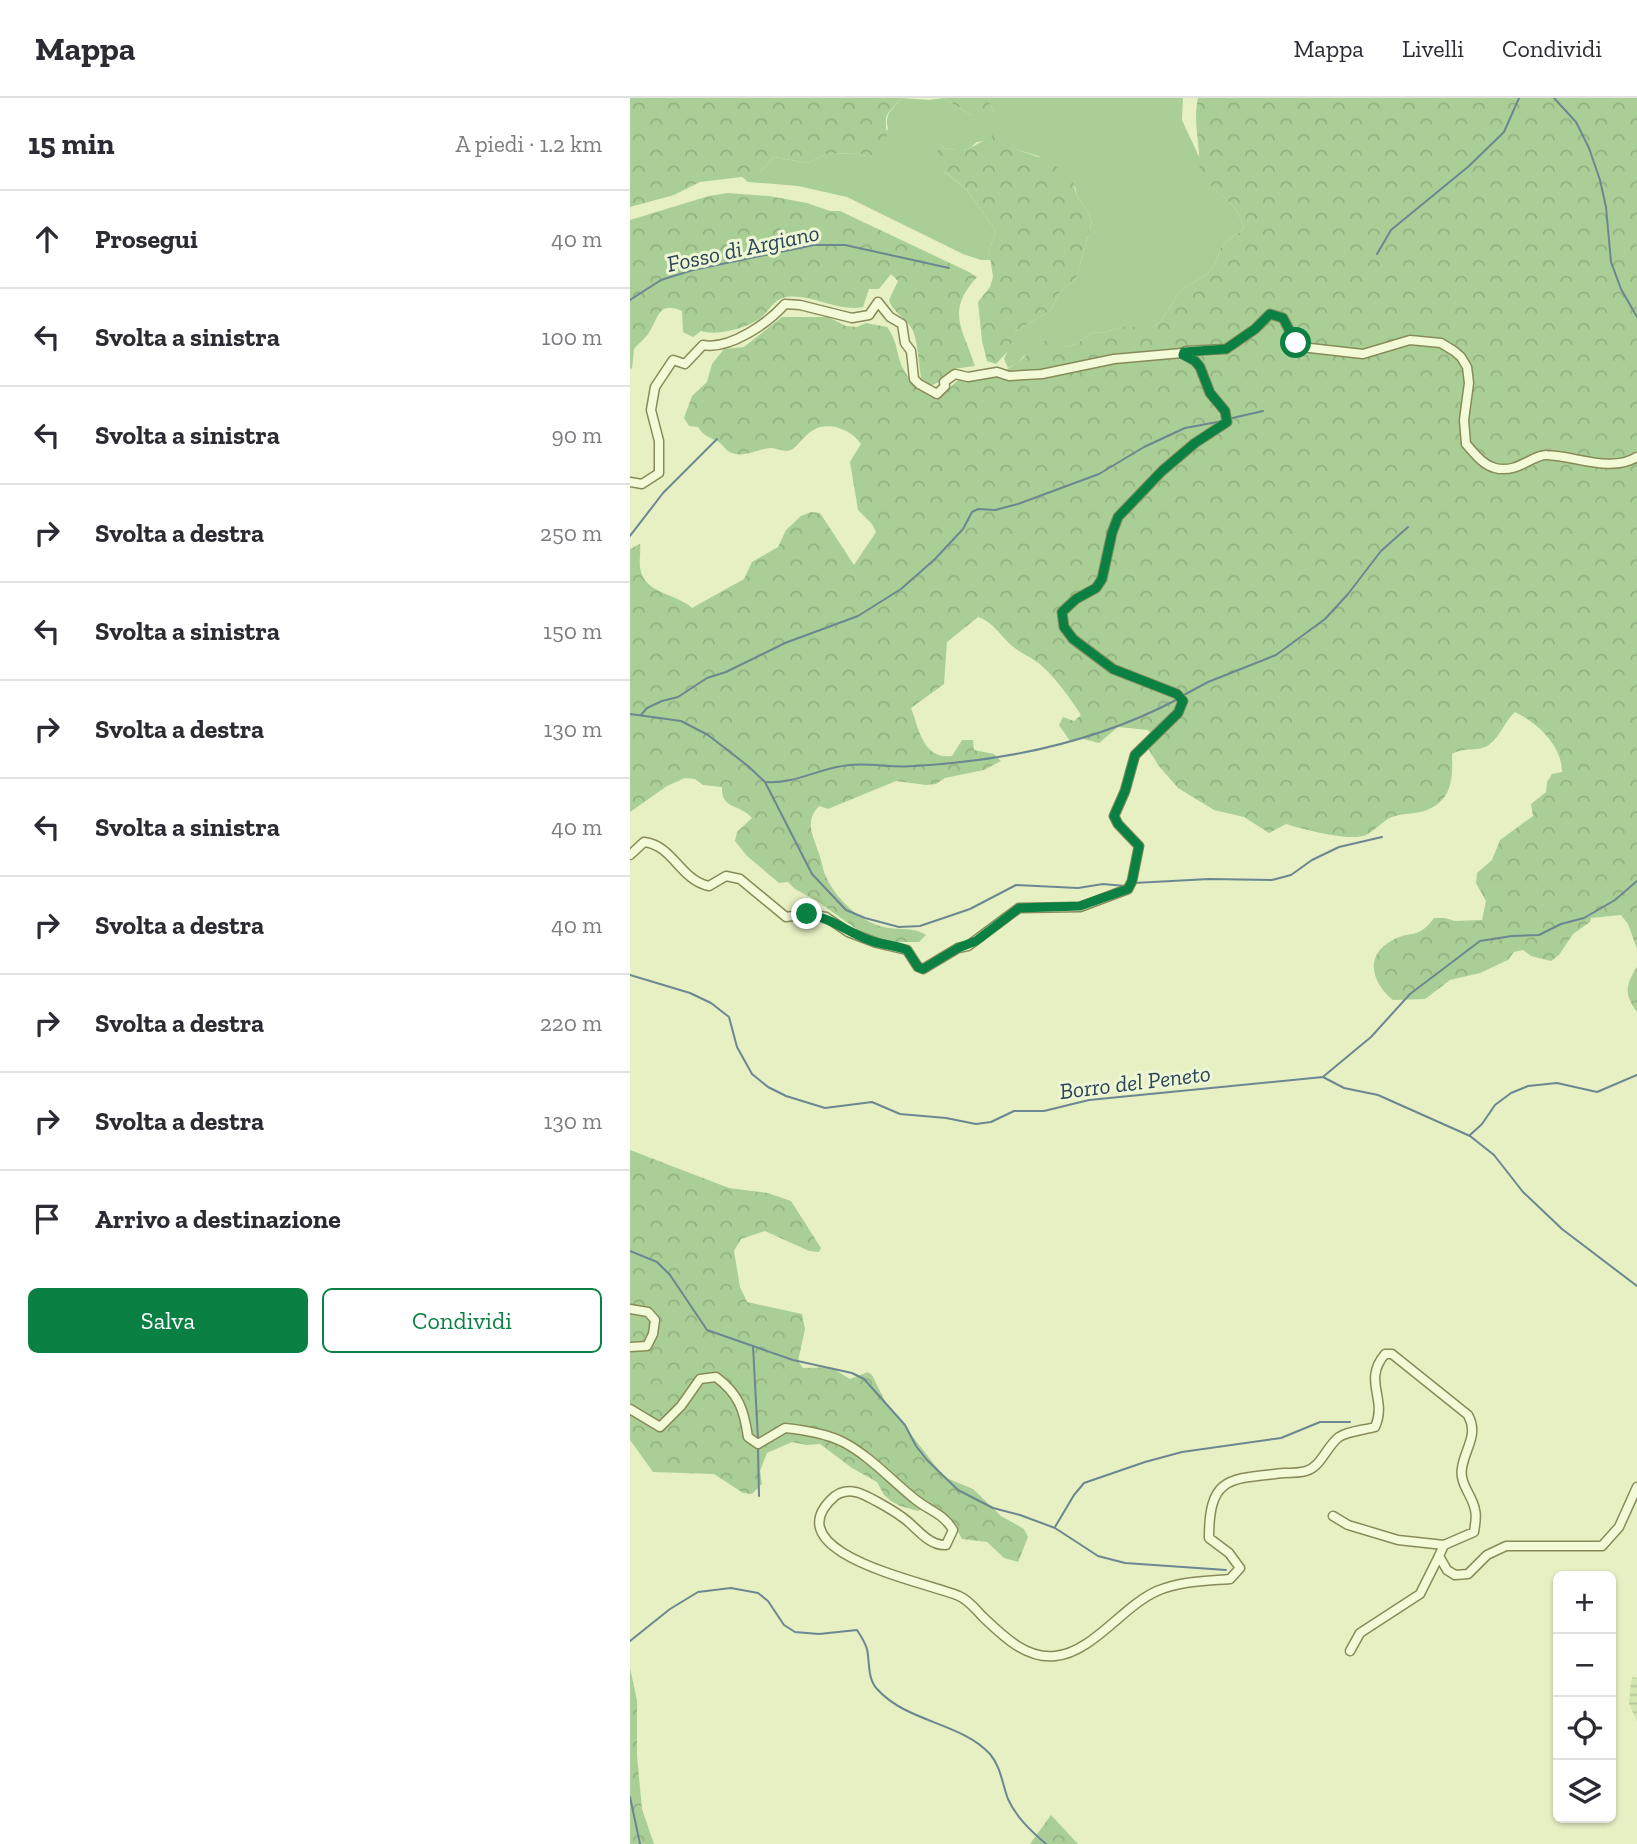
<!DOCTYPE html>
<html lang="it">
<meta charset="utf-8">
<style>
:root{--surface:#fff;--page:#f7f7f7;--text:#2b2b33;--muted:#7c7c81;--line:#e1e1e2;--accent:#0b8043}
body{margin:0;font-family:"Zilla Slab",serif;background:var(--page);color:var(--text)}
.controls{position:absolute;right:21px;bottom:21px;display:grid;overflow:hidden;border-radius:10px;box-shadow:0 2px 5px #0004}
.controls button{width:63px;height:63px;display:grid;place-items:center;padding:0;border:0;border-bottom:2px solid var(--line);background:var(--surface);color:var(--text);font:35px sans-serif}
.stop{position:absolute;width:21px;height:21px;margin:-16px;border:5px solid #0b8043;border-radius:50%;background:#fff}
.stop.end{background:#0b8043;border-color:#fff;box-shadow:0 2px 7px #0008}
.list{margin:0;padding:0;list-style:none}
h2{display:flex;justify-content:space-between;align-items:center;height:91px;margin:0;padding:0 28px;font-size:30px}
h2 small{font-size:23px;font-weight:400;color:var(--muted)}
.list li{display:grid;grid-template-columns:46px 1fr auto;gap:21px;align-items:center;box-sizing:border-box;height:98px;padding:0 28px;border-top:2px solid var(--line)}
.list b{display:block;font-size:26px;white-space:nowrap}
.list em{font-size:23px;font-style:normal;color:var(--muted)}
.actions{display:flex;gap:14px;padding:21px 28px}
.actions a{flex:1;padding:16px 0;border:2px solid var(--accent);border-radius:10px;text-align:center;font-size:24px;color:var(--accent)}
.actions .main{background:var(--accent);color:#fff}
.icon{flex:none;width:38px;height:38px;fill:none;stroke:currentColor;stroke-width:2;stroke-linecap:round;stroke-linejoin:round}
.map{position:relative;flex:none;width:1007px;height:1746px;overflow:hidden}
header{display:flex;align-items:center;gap:42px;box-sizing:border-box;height:98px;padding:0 35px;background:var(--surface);border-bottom:2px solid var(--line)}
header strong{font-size:33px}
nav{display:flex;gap:38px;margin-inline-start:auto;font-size:24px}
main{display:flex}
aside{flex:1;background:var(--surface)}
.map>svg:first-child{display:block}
.farmland{fill:url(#farmland-rules)}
.green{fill:#aacf96}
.forest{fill:url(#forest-crowns)}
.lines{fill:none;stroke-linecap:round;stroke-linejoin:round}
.stream{stroke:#6b8791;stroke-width:2}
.minor-casing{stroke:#888b59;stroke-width:11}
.minor{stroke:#f2fad7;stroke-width:8}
.route{stroke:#0b8043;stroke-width:9}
.labels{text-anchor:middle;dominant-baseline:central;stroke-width:6;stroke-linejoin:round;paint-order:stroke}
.water-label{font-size:23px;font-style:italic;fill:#2c455b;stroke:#eef7d3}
</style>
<header>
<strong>Mappa</strong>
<nav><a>Mappa</a><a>Livelli</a><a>Condividi</a></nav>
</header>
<main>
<aside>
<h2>15 min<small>A piedi · 1.2 km</small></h2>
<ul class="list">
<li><svg class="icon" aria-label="ahead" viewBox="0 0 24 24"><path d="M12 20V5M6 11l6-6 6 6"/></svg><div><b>Prosegui</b></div><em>40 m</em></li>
<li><svg class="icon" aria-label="left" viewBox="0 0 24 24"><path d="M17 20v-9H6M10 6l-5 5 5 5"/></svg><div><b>Svolta a sinistra</b></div><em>100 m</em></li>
<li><svg class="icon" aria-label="left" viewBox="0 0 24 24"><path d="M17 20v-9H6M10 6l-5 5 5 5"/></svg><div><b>Svolta a sinistra</b></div><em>90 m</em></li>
<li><svg class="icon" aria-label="right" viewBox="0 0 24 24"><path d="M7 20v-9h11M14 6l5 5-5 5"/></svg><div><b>Svolta a destra</b></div><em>250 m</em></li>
<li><svg class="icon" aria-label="left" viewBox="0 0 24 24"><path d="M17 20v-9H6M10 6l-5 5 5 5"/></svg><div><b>Svolta a sinistra</b></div><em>150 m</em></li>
<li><svg class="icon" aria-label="right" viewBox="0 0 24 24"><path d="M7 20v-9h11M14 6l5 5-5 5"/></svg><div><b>Svolta a destra</b></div><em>130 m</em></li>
<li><svg class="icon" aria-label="left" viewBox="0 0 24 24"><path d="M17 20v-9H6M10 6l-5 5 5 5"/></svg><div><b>Svolta a sinistra</b></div><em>40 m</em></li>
<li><svg class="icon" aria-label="right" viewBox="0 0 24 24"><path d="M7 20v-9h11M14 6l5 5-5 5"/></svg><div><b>Svolta a destra</b></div><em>40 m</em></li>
<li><svg class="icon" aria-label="right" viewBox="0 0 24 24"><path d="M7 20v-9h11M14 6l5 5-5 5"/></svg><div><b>Svolta a destra</b></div><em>220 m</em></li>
<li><svg class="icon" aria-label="right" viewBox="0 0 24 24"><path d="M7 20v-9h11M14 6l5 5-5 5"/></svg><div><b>Svolta a destra</b></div><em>130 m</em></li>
<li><svg class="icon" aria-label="arrive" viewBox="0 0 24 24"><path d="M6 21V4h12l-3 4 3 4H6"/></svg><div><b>Arrivo a destinazione</b></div></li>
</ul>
<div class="actions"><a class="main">Salva</a><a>Condividi</a></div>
</aside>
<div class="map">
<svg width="1007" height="1746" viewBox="0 0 1007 1746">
<defs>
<pattern id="farmland-rules" width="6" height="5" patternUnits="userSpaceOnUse" patternTransform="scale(1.75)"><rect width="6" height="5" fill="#d2e6b0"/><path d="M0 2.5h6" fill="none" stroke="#b5c697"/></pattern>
<pattern id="forest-crowns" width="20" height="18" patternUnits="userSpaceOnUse" patternTransform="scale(1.75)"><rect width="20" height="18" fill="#aacf96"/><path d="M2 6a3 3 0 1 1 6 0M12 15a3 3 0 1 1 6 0" fill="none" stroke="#93b281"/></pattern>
</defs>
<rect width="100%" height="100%" fill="#e6f0c3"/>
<polygon class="farmland" points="1003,1579 1007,1580 1007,1623 999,1606 1001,1582"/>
<path class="green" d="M271,0L299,2L314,0L342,18L364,15L358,0H553L552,22L571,63L570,77C586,95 609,105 614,131L598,142L591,150L584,169L577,176L550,193L532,222L524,229H492L473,235L463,234L446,246L436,249L427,245L394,258L387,265L378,270L374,261L386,233L421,212L430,194L446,181L462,123L458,114L447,98L445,89L408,58L388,52L371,42L347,44L340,50L330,53L310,49L315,74L337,92L366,133L359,152L361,162H351L333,156L217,99L168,88L118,84L111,78L130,74L144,59L178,65L196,56L227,55L236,58L258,31C254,13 263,13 271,0Z"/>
<g class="forest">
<path d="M0,0H271C267,7 258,12 256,20C255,31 259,40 255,51L246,56L236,58L227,55L196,56L178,65L144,59L130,74L120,78L70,84L44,97L0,109Z"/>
<polygon points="314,0 358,0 364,15 361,25 342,18"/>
<path d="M568,0H1007V851L998,826L991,817L961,820L960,824L943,836L929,857L921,863L901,858L893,852L884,854L878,862L850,875L820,882L795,901L763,902C742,885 734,858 761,843C781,831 787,843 804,820H815L825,823L852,822L856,803L846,785L847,775L862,762L870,742L903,718L901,706L916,694L917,684L922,676L932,674C932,647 907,625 885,614C875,623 871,637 860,646C849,655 835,648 822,656C823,681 822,704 794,713C784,716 773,715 762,719C752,723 745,733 736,737C720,744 672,731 656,726L639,735L614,719L584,712L548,690L528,667L518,650L525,639L518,632L488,629L469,645L450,640L440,643L429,627L433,619L444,623L451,617C440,600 427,582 413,569C404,560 391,556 381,547C370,537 362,523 348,519L317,544L314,586L281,610C289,631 293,662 322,658L332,642H343L344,652L364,656L371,663L354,672L315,680L306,686L296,687L266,683L198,711L189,708C175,723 182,735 188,753C191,760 192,767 194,774C204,800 231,826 259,830C272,832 284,829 296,837L289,844H258L239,840L187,803L165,791L158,784L149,785L117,758L105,743L107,734L122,720C109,705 91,712 92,689L73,687L65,681L55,680L37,688L0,714V451L10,446C11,454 9,462 10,469C13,496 46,495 62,510L114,481L122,464L148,449L156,432L171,418L181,414L190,415L224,467L246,434L242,426L228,412L220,364L231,346C220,330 194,321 178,336C171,341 166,352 157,353C152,353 146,350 141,350C126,351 112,362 98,353C95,351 93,347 90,345C81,339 74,339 68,329L59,328L54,320L62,298L77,284L82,266L94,251L114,249L152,219H198L216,228L227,229L236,225L257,229C267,242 266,253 271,266C277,283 293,293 307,302L331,279C338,280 346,282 353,281C379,277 397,254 419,240L436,249L446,246L463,234L473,235L492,229H524L532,222L550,193L577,176L584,169L591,150L598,142L614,131C609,105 586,95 569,77C572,51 562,26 568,0Z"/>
<path d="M364,35L388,52L417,62L441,79L447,98L458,114L462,123L446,181L430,194L421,212L386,233L379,252L366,266L357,263L352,243L348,204L360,189L363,179L359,152L366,133L337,92L307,67L304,57L310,49C316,50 323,52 329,52C340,53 347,44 358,42Z"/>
<path d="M98,95L139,98L177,105L200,113H210L339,174L347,179C315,214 333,230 345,268L323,271L309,284L300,288L292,283C288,267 289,248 283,233C277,219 263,216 259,202L268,183L261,176L249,191H239L233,209C208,215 176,193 153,200C142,203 138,215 129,221C114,231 87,238 71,233L63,239L53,234L52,213C29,203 29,218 20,233C16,240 9,245 4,251L2,271L0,270V122L79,98Z"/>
<path d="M1007,869V914C994,897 995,887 1007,869Z"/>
<polygon points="0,1052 99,1090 138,1095 161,1103 191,1150 189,1154 179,1153 135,1133 111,1141 104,1153 110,1189 117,1204 172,1216 175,1231 168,1263 173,1270 200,1269 220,1281 238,1274 242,1277 255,1303 314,1379 343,1391 371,1418 394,1431 398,1439 388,1464 374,1460 357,1444 332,1441 321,1420 298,1407 288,1413 270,1408 261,1403 254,1397 247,1384 222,1370 190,1346 176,1347 162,1344 137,1355 130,1373 132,1386 122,1396 113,1395 84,1376 23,1374 0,1342"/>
<polygon points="0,1570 7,1602 7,1658 12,1711 24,1746 0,1746"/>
<polygon points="421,1717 448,1746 400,1746"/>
</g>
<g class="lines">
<g class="stream">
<polyline points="924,0 946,24 959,50 970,82 976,109 981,164 991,191 1007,219"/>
<polyline points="747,156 761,132 839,68 874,34 889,0"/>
<polyline points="0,202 31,182 63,172 184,147 215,147 319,170"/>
<polyline points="598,321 633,313"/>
<polyline points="0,438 33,395 87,341"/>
<polyline points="552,598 578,584 646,557 695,521 718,496 751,453 778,429"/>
<polyline points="0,616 51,623 78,637 118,668 135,684 182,776 216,812 235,820 269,829 290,828 340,811 386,787 448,790 473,786 495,788"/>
<polyline points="11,617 17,610 32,603 48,599 77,580 96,574 155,545 228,518 271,491 305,461 333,431 342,414 348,411 365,412 388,406 469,376 514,349 555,330 593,323"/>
<path d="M137,684C166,686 191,669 220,667C241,665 263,670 284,668C375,663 467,644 548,601"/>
<polyline points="504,785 579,781 642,782 661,777 682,762 709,749 752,739"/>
<polyline points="0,877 60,895 81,905 99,919 107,949 122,976 138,989 156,998 195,1010 242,1004 270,1016 316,1020 346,1026 361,1024 384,1013 414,1013 459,1002 693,979 714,990 748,997 840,1038 864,1057 893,1094 932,1131 1007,1188"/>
<polyline points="694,978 741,939 780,896 850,843 882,838 909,837 931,826 954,820 985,802 1007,783"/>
<polyline points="840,1037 852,1026 865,1007 881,995 898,988 927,985 967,994 1007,977"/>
<polyline points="0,1153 27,1164 40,1177 77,1232 163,1262 222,1275 234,1281 275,1327 286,1348 297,1362 328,1392 363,1410 390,1417 425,1430 468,1458 495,1465 596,1472"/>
<polyline points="123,1248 128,1341"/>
<polyline points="128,1350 129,1398"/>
<polyline points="425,1429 444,1397 454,1385 515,1364 552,1354 651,1340 690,1324 720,1324"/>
<path d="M0,1543L40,1511L68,1494L101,1490L128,1495L138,1503L154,1527L165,1534L189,1536L227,1532C231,1538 235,1544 237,1551C240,1565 237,1581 248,1592C277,1624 332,1625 360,1656C371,1669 372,1685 378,1701C386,1719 401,1733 416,1746"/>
<polyline points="0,1699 10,1746"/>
</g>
<defs>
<g id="minor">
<path d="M0,384L12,386L29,375V343L21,312L25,289L43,262L55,266L73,247C100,252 138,225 155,206L170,207L222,220L239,217L248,204L260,219L272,226L275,245L281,253L284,281L289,286L307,296L315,288L314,284L325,276L338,279L367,274L379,278L412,276L484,261L552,255"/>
<path d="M0,757L14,744C43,747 50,782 79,788L96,778L110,781L156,819L177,816L196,819L218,834L247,845L277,852L288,869L293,871L328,850L338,848L389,810L450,809L498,791L502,783L509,748L488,726L484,718L495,693L505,657L548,615L553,603L547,596L483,571L443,541L434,529L432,514L446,501L466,490L472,481L482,435L488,419L532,373L565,345L597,324L595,313L580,295L570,269L565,263L552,255L556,253L596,251L625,231L640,216L653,220L666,245L671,249L733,256L780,242L811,245L824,253L831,259L837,269L839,285L834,322L836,346C845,356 853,367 865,370C888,376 903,356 917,357C946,358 981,375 1007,359"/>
<polyline points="0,1211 18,1214 25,1222 23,1236 17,1248 0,1249"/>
<path d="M0,1311L30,1329L51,1308L70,1281L86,1279C109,1296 114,1312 118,1339L128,1346L155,1330C174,1332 195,1335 213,1344C240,1358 262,1383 286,1402C300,1413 314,1416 323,1432L316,1447C312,1447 309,1447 305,1445C293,1441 283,1426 272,1419C264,1413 234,1395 225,1394C219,1392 210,1394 205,1398C139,1455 300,1485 329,1498C340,1503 345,1511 353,1519C373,1538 396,1561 425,1558C462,1555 493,1508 527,1493C550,1483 575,1483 600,1481L610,1470L599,1455L579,1440C579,1377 600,1381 654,1375C661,1375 669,1375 676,1373C691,1369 696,1349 709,1339C718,1333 734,1332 745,1329C758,1301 732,1283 755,1256H762L838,1317C849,1337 835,1350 832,1370C829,1386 843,1398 845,1412C847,1418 845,1427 844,1434L814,1447L768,1442L718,1427L703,1418"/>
<polyline points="814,1447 809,1458 817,1472 825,1477 838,1476 857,1457 876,1448 972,1448 989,1429 1007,1389"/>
<polyline points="720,1553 730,1535 790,1496 809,1458"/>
</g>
</defs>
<use href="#minor" class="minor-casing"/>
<use href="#minor" class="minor"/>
</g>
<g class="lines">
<path class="route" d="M177,816C201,820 216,833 239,842C251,847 265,847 277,852L288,869L293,871L328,850L346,843L389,810L450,808L498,791L502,783L509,748L488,726L484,718L495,693L505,657L548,615L553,603L547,596L483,571L443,541L434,529L432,514L446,501L466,490L472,481L482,435L488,419L532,373L565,345L597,324L595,313L580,295L570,269L565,263L553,257L554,254L596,251L625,231L640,216L653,220L666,245"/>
</g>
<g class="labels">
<g class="water-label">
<text transform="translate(113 150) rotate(-12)">Fosso di Argiano</text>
<text transform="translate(505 984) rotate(-7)">Borro del Peneto</text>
</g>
</g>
</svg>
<div class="controls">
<button>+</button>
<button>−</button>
<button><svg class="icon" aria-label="locate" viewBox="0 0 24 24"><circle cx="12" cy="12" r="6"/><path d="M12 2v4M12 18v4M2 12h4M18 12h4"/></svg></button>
<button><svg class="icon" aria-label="layers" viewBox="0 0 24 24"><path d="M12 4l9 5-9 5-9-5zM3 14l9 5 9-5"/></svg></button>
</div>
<div class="stop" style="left:666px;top:245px"></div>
<div class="stop end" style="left:177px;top:816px"></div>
</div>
</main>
